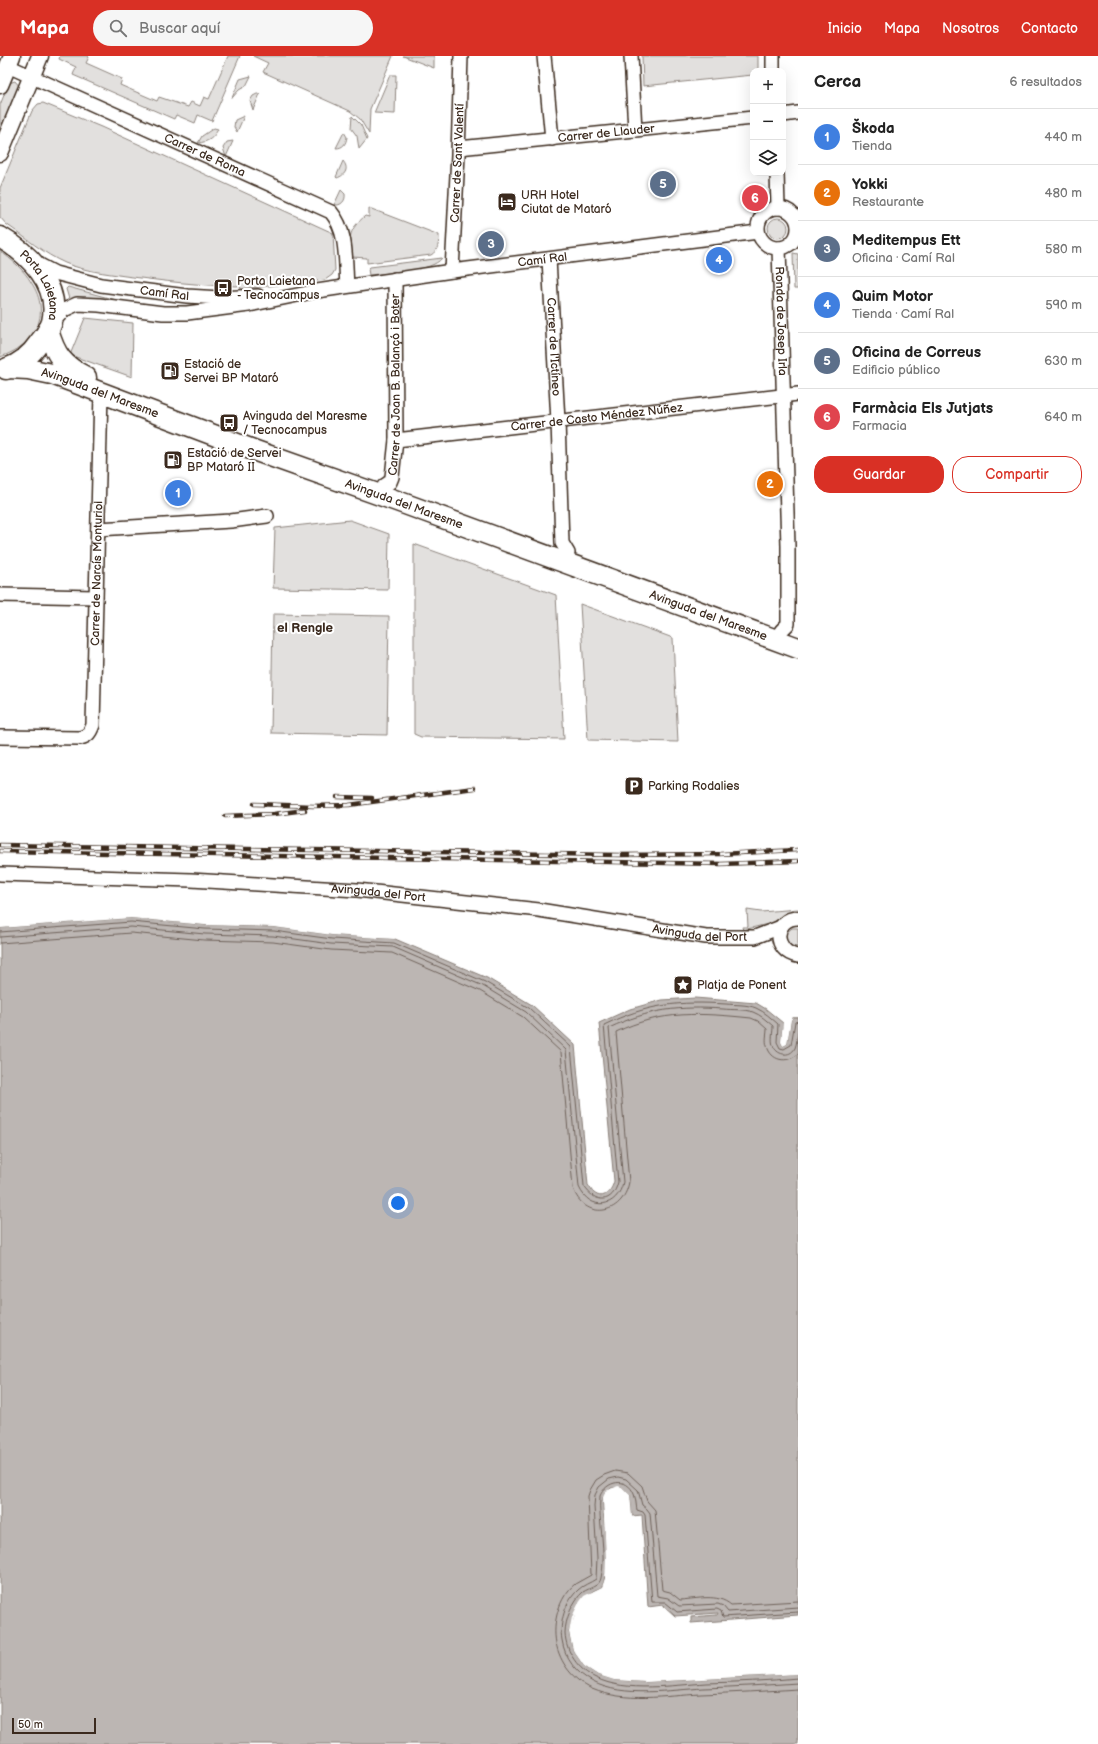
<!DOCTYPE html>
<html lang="es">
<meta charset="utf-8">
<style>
:root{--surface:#fff;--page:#f6f6f6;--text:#222;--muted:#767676;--line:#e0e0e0;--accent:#d93025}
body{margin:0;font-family:"Balsamiq Sans",sans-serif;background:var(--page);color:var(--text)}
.controls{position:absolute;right:12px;top:12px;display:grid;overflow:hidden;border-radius:8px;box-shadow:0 4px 16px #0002}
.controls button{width:36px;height:36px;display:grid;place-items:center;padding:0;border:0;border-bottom:1px solid var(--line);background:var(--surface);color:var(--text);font:20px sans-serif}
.scale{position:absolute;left:12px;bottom:10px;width:84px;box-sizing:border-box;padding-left:4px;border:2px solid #3b2a1e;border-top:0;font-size:11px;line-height:14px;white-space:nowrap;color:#3b2a1e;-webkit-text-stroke:3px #fff;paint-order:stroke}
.you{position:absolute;left:398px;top:1147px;width:14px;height:14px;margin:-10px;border:3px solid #fff;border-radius:50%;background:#1a73e8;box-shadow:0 0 0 6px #1a73e833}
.badge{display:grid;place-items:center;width:26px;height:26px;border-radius:50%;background:var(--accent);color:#fff;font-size:13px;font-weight:700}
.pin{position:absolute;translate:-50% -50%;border:2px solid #fff;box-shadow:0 1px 4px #0006}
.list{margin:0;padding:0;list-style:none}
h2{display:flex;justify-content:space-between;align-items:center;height:52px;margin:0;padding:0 16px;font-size:17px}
h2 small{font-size:13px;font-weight:400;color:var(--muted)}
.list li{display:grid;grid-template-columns:26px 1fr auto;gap:12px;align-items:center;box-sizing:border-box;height:56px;padding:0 16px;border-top:1px solid var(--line)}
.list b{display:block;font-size:15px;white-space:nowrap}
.list p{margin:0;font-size:13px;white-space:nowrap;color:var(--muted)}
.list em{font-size:13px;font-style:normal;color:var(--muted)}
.actions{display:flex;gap:8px;padding:12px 16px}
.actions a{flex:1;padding:9px 0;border:1px solid var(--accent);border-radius:16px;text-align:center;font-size:14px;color:var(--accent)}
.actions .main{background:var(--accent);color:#fff}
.icon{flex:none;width:22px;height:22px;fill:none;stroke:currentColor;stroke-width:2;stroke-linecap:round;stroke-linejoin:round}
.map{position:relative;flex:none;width:798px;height:1688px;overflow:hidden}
header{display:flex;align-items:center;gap:24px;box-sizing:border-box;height:56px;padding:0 20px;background:var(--accent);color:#fff}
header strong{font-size:19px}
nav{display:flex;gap:22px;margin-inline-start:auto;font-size:14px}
.search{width:280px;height:36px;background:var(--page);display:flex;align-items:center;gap:10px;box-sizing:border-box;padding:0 14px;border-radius:22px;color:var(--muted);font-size:15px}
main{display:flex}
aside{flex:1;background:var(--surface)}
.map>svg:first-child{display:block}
.green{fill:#e2e0de;stroke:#8e857e}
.water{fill:#bcb6b3;stroke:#887e77}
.pier{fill:#fff}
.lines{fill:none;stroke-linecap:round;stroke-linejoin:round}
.shore{stroke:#6f625a;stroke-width:1}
.minor-casing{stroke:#3b2a1e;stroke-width:16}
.tertiary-casing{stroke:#3b2a1e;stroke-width:19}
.primary-casing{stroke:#3b2a1e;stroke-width:23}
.minor{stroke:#fff;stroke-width:13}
.tertiary{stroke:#fff;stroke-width:16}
.primary{stroke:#fff;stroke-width:20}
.rail-casing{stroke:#3b2a1e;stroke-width:4.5}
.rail{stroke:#fff;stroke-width:3;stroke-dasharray:9;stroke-linecap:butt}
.labels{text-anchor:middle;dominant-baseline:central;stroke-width:4;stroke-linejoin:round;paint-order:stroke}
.street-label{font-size:12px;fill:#3b2a1e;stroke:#fff}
.poi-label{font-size:12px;fill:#3b2a1e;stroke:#fff;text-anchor:start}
.neighbourhood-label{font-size:13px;font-weight:bold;fill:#3b2a1e;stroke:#fff}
</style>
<header>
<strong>Mapa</strong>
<div class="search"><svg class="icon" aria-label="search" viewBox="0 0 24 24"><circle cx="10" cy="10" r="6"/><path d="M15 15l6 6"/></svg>Buscar aquí</div>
<nav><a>Inicio</a><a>Mapa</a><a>Nosotros</a><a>Contacto</a></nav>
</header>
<main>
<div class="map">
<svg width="798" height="1688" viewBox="0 0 798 1688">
<rect width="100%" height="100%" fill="#fff"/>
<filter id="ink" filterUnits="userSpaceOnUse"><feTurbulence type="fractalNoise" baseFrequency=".025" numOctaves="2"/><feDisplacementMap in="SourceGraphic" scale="8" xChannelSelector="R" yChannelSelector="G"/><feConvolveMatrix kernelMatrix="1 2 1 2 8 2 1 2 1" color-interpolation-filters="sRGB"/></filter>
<g filter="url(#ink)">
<g class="green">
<polygon points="60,0 88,0 89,1 86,7 122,23 120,29 157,45 159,41 188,51 191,46 200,50 204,41 209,43 228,0 240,0 212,65 198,59 195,67 176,59 174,63 73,19 76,11 59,3"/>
<polygon points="253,0 393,0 370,53 369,78 360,63 350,55 263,16 268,7"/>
<polygon points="403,0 434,0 434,12"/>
<polygon points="642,0 758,0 758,15 753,15 753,19 643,30"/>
<polygon points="390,19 396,19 395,58 374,57"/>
<polygon points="251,20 246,30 239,34 232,42 240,23"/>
<polygon points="15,25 20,31 0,79 0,49 9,27"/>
<polygon points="257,38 260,38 253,54 250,45 253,40"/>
<path d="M43,47L101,71L333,177L335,214L332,219L325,224L241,233L240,230C201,230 163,225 125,220C105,217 84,215 65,207C44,198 25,181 6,168L0,161V132L32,55L38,48Z"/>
<polygon points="244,60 237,76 234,71 235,64"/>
<polygon points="352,60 361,69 367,83 359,93 357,80 351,72"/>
<path d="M214,72L218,73C214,82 208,86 198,87L202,80Z"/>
<path d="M344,76L347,81C346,88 343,92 336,92Z"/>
<polygon points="233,85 226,101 223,92 227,86"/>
<path d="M343,105C349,112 346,119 337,122L336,121Z"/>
<path d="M341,134L345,138C346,145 341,150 334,149Z"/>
<path d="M369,152L439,179C439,187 438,195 431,199L367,207V202L352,201C348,180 349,174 365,160L369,161Z"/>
<circle cx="778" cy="172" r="10"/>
<path d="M0,195C11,203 24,214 31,226C53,259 34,290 0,301Z"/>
<polygon points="793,197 798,198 798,233 794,233"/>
<path d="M442,202C432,216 386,217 369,219L368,213L370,211Z"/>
<polygon points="68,231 120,245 69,243 66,233"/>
<polygon points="85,262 133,267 132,321 70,299"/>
<polygon points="350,464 389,478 388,534 273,532 275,472"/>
<polygon points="414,488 556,539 564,683 421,681 414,678"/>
<polygon points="580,548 673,582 678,686 588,684"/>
<polygon points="273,558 389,560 387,679 271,677"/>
<polygon points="798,853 798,857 784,859 772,867 743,874 742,871 748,871 747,854 761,856"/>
<path d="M792,872H798V890C792,892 789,889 785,884L786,877Z"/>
</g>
<path class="water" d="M131,862L205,869L274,871L332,879L395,883L487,922L532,949L575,989L588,1129C590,1131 592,1136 594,1137C604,1145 612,1134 614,1125L599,967L630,953L662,944L695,942L756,947L766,953L783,967L781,986L783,990L787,988L791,964L793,961H798V1559L691,1567V1561L717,1559L718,1557L675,1560L663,1549L648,1551L642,1459L632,1460L630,1439L622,1431L611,1432L603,1441C602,1470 612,1503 602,1531L593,1535L578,1548L569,1576L573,1594L584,1610L598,1619L615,1624L646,1626L798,1618V1688H0V872Z"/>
<g class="pier">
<polygon points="131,860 205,867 275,869 332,877 394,880 395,883 332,879 274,871 205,869 131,862 0,872 0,870"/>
<polygon points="793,959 798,959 798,961 793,961 791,964 787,988 783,990 781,986 783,965 785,967 784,987 789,964"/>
<polygon points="618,1430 622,1431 630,1439 632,1460 630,1460 630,1446 625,1436 618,1432 608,1437 605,1441 605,1451 608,1502 607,1523 604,1532 586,1542 580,1549 574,1562 571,1576 575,1593 585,1609 598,1617 615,1622 646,1624 798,1616 798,1618 646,1626 614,1624 598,1619 584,1610 573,1594 569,1576 572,1561 578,1548 584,1540 602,1531 605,1523 606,1502 603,1441 606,1435"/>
</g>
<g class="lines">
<g class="shore">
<path d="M0,876L131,866L205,873L274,875L332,883L394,887L485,926L529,952L571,991L584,1130C595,1148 613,1148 618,1126L604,969C647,948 679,945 726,948C735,949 747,948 756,952C765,956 771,962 778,968L777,986L780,992L784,993L791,989L795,966L798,965"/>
<path d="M0,881L131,871L205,878L273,880L331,888L393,891L483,930L526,956L566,994L579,1131C590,1156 618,1152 623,1126L609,972C649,953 679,950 723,953C732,954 744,953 753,956C761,959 767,965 773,970C773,976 771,984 773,989C776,999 790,1002 795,992C797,987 797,981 798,976"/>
<path d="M0,887L131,877L204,884L273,886L331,894L392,897L480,935L523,961L561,996L573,1132C584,1165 623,1160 629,1126L616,976C661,954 702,957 751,962L758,965L767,973C767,978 765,984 767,990C771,1005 787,1008 798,998"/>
<path d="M798,1545L731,1549C717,1537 698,1543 680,1544L670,1536L662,1534L655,1454L647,1445L642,1430L628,1417L615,1415L604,1419L596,1424L590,1434L588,1440L591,1519C586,1522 580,1525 575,1528C559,1541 552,1567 556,1587C560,1607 573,1624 592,1633C625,1647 665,1640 701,1638C733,1637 766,1635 798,1633"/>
<path d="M798,1551L728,1556L723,1550L718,1548L679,1550L668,1542L657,1540L650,1457L647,1453L642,1449L638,1434L626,1423L618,1421L609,1423L599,1431L595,1439L594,1450L597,1502L596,1523C590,1527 583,1529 578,1534C565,1546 559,1567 562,1584C565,1603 576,1617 593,1626C623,1642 671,1634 704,1632C735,1631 767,1629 798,1627"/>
<path d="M798,1556L723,1561L721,1555L717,1553L677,1556L665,1546H652L645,1459L643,1456L637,1454C636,1449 636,1443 634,1438C627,1420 606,1425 600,1440C598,1467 607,1496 601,1522C600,1530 589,1532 583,1536C573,1544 565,1564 565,1577C566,1596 578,1614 596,1622C626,1637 674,1629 707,1627C737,1626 768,1625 798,1622"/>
</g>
<defs>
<g id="minor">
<polyline points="544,0 552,83"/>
<polyline points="631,0 635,74"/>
<polyline points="773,0 773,15"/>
<path id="s1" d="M8,10L331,156C348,176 345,205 347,230"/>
<polyline points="783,59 798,57"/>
<path id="s2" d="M459,92L753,62"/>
<polyline points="777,117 778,152"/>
<circle cx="778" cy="172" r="20"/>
<path id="s3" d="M779,192L788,490V568L781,575"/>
<path id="s4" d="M549,203L558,365L562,487L568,497"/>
<path id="s5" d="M36,207L55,217L101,229L187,240L220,242L258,240"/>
<path id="s6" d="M452,215L458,99L461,0"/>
<path id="s7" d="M52,267L64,254L77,248L99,249L163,257H187L249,249L317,235L452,215L758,176"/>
<path id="s8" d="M396,384L798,338"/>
<path id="s9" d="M384,430L390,426L392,421L396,384L395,223"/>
<polyline points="98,473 231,465 267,460"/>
<polyline points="0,539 95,541"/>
<path id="s10" d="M0,681L80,682C88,680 90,677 93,669L101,336"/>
<path id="s11" d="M0,818L191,824L357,834L539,854L706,881H755L781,871"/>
<path d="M798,862C773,862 772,896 798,900"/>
</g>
<g id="tertiary">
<polyline points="0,29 12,0"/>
<polyline points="0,97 40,0"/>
</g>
<g id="primary">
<path id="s12" d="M0,181C29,198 61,229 52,266C50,273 44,281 39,287C31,299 20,308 6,313"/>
<path d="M48,274C55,299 63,310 86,321"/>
<path id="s13" d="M8,312L28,313L52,318L256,395L397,445L798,592"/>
</g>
</defs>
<use href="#minor" class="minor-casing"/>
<use href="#tertiary" class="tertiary-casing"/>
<use href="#primary" class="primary-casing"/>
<use href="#minor" class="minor"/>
<use href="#tertiary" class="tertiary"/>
<use href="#primary" class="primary"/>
<defs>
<g id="rail">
<polyline points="337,741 372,742"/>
<polyline points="254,748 313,750 349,749 474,732"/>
<polyline points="225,760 274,758 305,754"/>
<polyline points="0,789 619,799 720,798 798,794"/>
<polyline points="0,795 721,808 798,805"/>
</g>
</defs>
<use href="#rail" class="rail-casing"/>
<use href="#rail" class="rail"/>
</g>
</g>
<defs>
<symbol id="hotel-square" viewBox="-11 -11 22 22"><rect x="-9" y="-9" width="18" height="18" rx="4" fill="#3b2a1e" stroke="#fff"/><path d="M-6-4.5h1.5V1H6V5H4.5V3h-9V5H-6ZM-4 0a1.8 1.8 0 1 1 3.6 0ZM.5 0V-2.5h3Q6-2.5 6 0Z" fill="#fff"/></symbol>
<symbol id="bus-square" viewBox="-11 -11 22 22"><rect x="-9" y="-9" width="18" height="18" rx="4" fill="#3b2a1e" stroke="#fff"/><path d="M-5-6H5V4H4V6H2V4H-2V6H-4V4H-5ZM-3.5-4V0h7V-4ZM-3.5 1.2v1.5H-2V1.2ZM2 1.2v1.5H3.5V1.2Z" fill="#fff"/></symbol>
<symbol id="fuel-square" viewBox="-11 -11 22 22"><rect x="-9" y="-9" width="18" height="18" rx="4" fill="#3b2a1e" stroke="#fff"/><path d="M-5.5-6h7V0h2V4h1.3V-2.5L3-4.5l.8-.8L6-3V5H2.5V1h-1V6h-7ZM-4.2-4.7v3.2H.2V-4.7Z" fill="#fff"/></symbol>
<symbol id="parking-square" viewBox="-11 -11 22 22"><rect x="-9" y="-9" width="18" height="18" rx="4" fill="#3b2a1e" stroke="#fff"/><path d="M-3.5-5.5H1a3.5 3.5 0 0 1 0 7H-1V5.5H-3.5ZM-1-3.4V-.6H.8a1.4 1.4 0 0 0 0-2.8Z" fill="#fff"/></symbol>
<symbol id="sight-square" viewBox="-11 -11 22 22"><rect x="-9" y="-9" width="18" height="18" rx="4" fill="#3b2a1e" stroke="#fff"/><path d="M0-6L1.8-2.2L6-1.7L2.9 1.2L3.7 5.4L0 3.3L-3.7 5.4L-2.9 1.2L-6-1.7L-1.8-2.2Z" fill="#fff"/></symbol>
</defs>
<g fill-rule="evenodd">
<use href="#hotel-square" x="496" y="135" width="22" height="22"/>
<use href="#bus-square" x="212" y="221" width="22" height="22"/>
<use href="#fuel-square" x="159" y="304" width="22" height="22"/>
<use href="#bus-square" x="218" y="356" width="22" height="22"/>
<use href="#fuel-square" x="162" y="393" width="22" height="22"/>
<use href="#parking-square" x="623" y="719" width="22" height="22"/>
<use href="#sight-square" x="672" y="918" width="22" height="22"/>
</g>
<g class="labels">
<g class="street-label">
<text stroke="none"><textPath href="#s2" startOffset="148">Carrer de Llauder</textPath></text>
<text stroke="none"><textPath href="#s1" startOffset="216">Carrer de Roma</textPath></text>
<text stroke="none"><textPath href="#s6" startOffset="108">Carrer de Sant Valentí</textPath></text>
<text stroke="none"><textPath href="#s7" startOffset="502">Camí Ral</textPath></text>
<text stroke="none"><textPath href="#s12" startOffset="66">Porta Laietana</textPath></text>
<text stroke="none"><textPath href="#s5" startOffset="133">Camí Ral</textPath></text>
<text stroke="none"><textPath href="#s3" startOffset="73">Ronda de Josep Irla</textPath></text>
<text stroke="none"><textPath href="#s4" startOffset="88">Carrer de l'Ictíneo</textPath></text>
<text stroke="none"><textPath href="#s9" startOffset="105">Carrer de Joan B. Balançó i Boter</textPath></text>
<text stroke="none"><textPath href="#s13" startOffset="96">Avinguda del Maresme</textPath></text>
<text stroke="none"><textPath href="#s8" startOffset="202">Carrer de Casto Méndez Núñez</textPath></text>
<text stroke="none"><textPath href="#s13" startOffset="420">Avinguda del Maresme</textPath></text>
<text stroke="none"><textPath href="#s10" startOffset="251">Carrer de Narcís Monturiol</textPath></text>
<text stroke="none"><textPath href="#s13" startOffset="744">Avinguda del Maresme</textPath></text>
<text stroke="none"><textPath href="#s11" startOffset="379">Avinguda del Port</textPath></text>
<text stroke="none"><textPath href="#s11" startOffset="703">Avinguda del Port</textPath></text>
</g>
<g class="poi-label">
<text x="521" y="139">URH Hotel<tspan x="521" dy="14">Ciutat de Mataró</tspan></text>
<text x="237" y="225">Porta Laietana<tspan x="237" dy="14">- Tecnocampus</tspan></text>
<text x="184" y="308">Estació de<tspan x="184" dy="14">Servei BP Mataró</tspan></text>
<text x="243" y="360">Avinguda del Maresme<tspan x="243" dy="14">/ Tecnocampus</tspan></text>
<text x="187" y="397">Estació de Servei<tspan x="187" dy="14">BP Mataró II</tspan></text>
<text x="648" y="730">Parking Rodalies</text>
<text x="697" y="929">Platja de Ponent</text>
</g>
<g class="neighbourhood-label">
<text x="305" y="572">el Rengle</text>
</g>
</g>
</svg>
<div class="controls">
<button>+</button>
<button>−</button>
<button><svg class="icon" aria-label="layers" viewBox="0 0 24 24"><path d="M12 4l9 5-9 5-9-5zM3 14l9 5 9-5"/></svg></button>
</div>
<div class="scale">50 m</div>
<div class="you"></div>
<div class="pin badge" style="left:178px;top:437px;background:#3f7fe0">1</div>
<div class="pin badge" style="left:770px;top:428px;background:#e8710a">2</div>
<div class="pin badge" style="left:491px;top:188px;background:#5c6f8a">3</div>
<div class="pin badge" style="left:719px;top:204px;background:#3f7fe0">4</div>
<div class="pin badge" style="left:663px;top:128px;background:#5c6f8a">5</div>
<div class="pin badge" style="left:755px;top:142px;background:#e0444e">6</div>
</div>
<aside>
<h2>Cerca<small>6 resultados</small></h2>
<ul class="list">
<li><span class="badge" style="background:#3f7fe0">1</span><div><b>Škoda</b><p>Tienda</p></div><em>440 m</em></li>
<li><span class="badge" style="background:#e8710a">2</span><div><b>Yokki</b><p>Restaurante</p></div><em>480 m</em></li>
<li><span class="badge" style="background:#5c6f8a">3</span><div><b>Meditempus Ett</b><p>Oficina · Camí Ral</p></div><em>580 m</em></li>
<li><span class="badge" style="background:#3f7fe0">4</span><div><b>Quim Motor</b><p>Tienda · Camí Ral</p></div><em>590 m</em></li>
<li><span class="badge" style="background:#5c6f8a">5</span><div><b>Oficina de Correus</b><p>Edificio público</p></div><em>630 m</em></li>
<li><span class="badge" style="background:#e0444e">6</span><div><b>Farmàcia Els Jutjats</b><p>Farmacia</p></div><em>640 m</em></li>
</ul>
<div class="actions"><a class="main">Guardar</a><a>Compartir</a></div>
</aside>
</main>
